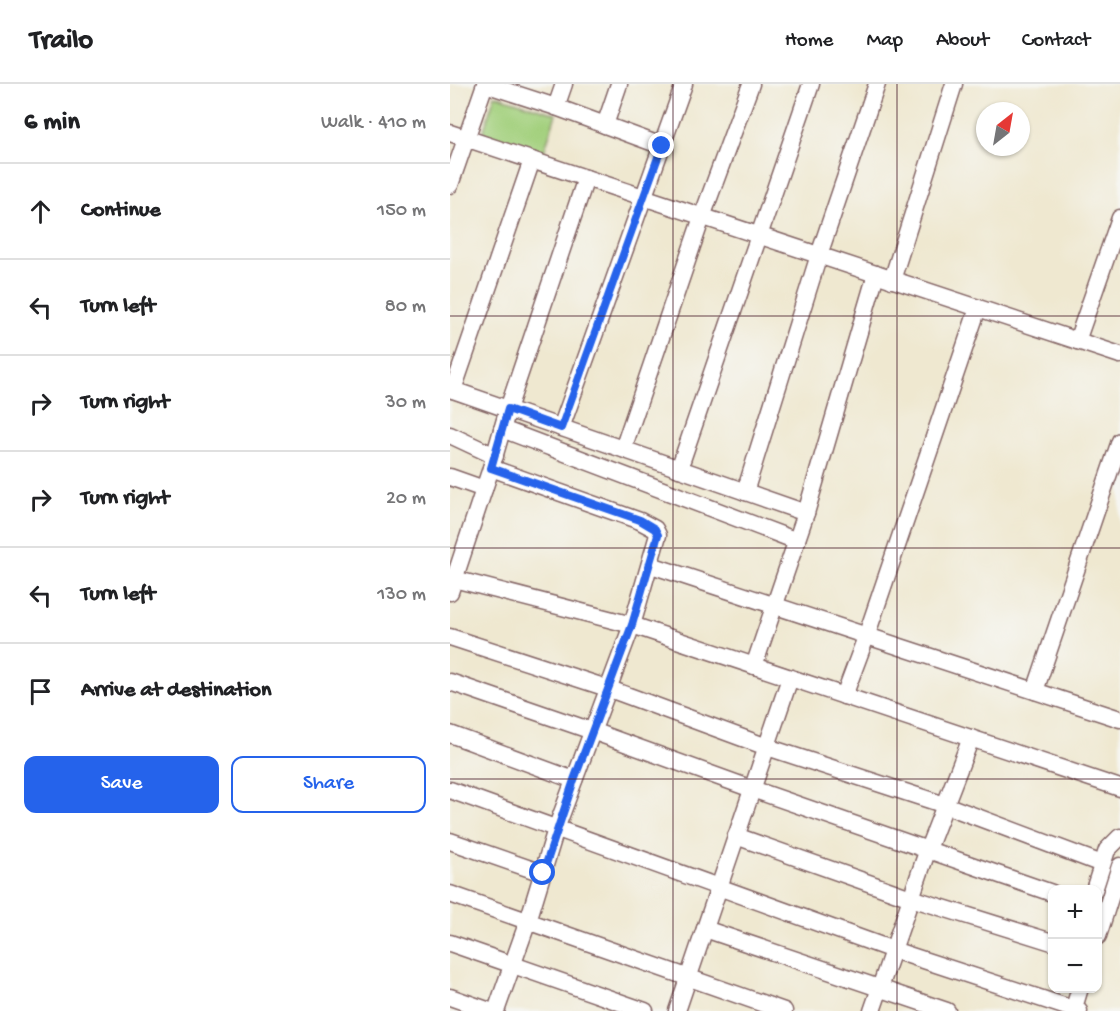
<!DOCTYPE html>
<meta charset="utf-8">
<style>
:root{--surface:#fff;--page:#f6f6f6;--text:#202124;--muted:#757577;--line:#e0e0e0;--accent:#2563eb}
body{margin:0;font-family:"Gochi Hand",sans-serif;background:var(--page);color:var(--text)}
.controls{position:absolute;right:18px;bottom:18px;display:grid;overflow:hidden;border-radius:12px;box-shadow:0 2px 4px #0004}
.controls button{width:54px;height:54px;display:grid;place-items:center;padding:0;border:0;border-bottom:2px solid var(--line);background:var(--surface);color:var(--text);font:30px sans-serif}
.compass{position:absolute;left:526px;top:18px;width:54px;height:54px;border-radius:50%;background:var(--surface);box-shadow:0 2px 4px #0004;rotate:31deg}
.stop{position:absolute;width:18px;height:18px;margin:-14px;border:4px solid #2563eb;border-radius:50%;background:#fff}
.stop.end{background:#2563eb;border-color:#fff;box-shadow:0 2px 6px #0008}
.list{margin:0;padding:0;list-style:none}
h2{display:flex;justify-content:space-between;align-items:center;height:78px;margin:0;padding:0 24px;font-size:26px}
h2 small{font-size:20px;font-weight:400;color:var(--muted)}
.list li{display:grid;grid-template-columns:39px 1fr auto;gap:18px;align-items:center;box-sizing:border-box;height:96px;padding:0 24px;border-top:2px solid var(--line)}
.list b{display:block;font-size:22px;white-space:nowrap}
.list em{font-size:20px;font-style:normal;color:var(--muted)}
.actions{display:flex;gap:12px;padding:18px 24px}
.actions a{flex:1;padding:14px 0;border:2px solid var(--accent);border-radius:12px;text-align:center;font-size:21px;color:var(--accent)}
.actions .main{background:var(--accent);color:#fff}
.icon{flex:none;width:33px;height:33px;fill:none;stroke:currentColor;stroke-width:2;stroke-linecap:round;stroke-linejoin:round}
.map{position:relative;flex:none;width:670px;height:927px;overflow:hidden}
header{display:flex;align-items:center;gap:36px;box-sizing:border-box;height:84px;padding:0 30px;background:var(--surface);border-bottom:2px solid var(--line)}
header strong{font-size:28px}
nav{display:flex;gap:33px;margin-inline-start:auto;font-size:21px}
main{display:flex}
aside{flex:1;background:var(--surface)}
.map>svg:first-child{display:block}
.green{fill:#a3d07d;stroke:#767854;stroke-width:1.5}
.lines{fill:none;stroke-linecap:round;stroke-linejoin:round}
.minor-casing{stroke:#846565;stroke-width:19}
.minor{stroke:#fff;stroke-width:16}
.route{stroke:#2563eb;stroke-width:8}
.grid{fill:none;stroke:#4a1f2b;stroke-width:1.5;stroke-opacity:0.55}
</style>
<header>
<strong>Trailo</strong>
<nav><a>Home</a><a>Map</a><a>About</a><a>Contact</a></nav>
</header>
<main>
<aside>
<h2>6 min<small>Walk · 410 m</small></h2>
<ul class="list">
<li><svg class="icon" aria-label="ahead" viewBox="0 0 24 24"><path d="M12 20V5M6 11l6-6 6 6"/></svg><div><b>Continue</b></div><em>150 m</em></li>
<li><svg class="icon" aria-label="left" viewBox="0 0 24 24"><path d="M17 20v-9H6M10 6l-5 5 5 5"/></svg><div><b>Turn left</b></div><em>80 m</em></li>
<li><svg class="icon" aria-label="right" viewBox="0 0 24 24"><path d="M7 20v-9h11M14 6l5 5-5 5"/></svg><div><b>Turn right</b></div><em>30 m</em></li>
<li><svg class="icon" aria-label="right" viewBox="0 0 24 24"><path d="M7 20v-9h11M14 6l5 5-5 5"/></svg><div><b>Turn right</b></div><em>20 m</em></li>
<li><svg class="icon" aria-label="left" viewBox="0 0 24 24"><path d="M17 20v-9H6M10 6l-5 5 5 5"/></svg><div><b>Turn left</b></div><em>130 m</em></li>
<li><svg class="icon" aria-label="arrive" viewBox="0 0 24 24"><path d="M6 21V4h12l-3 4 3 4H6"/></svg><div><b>Arrive at destination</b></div></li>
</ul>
<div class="actions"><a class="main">Save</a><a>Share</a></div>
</aside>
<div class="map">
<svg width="670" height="927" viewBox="0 0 670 927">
<rect width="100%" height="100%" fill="#f6f6f2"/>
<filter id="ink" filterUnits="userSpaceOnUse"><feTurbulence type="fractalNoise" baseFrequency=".0167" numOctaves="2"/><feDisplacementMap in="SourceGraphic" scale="12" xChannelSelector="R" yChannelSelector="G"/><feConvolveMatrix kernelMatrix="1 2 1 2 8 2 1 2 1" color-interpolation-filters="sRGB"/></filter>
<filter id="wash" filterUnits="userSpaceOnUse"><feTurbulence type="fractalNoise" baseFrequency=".008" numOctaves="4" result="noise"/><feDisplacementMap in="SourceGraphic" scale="24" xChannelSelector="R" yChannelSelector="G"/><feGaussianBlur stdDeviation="1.35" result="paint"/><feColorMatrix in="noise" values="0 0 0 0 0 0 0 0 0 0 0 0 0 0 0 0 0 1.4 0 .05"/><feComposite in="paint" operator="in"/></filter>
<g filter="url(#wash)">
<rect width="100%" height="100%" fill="#efe8d0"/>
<polygon class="green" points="45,11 106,30 93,71 32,52"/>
</g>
<g filter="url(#ink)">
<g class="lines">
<defs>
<g id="minor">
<polyline points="35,0 106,23 212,62"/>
<polyline points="106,23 114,0"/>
<polyline points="155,41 169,0"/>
<polyline points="0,49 670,271"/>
<polyline points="0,101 35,0"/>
<polyline points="442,196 504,0"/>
<polyline points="627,257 670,134"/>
<polyline points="0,305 356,429"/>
<polyline points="3,306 82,76"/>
<polyline points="111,344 234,0"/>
<polyline points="52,345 347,457"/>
<polyline points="0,351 45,372"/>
<polyline points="173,365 252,133 301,0"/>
<polyline points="41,384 190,437 205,445 208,451 182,541 106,745 78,837 46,927"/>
<polyline points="229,385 361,0"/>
<polyline points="0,393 34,405"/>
<polyline points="295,408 369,171 427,0"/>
<polyline points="201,481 670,635"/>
<polyline points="0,494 182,541 670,704"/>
<polyline points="0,508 41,384 58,325 136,94"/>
<polyline points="0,553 157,604 317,663 495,721 652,780"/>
<polyline points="304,582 356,429 426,190"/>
<polyline points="0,598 142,647 302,705 602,809"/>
<polyline points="585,607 670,357"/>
<polyline points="394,612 416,553 528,224"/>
<polyline points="0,650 124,696"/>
<polyline points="0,706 443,866 629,927"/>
<polyline points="286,752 461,814 602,858"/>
<polyline points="0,757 92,789"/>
<polyline points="644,806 657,766 670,753"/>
<polyline points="0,810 334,927"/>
<polyline points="255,845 497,927"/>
<polyline points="648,852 670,782"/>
<polyline points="0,859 195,927"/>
<polyline points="0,913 40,927"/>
<polyline points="227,927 340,594"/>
<polyline points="422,927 478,765 521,654"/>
<polyline points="623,927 630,904"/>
</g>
</defs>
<use href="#minor" class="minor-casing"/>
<use href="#minor" class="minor"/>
</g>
</g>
<g class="lines" filter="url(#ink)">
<polyline class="route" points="93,789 124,696 182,541 208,451 205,445 190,436 41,384 58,325 111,344 212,62"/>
</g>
<path class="grid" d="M223,0V927M447,0V927M0,232H670M0,464H670M0,695H670"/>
</svg>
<div class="controls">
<button>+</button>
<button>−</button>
</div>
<svg class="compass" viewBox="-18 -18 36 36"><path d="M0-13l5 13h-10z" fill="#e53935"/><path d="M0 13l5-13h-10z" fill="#757577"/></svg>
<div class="stop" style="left:93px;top:789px"></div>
<div class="stop end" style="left:212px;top:62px"></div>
</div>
</main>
